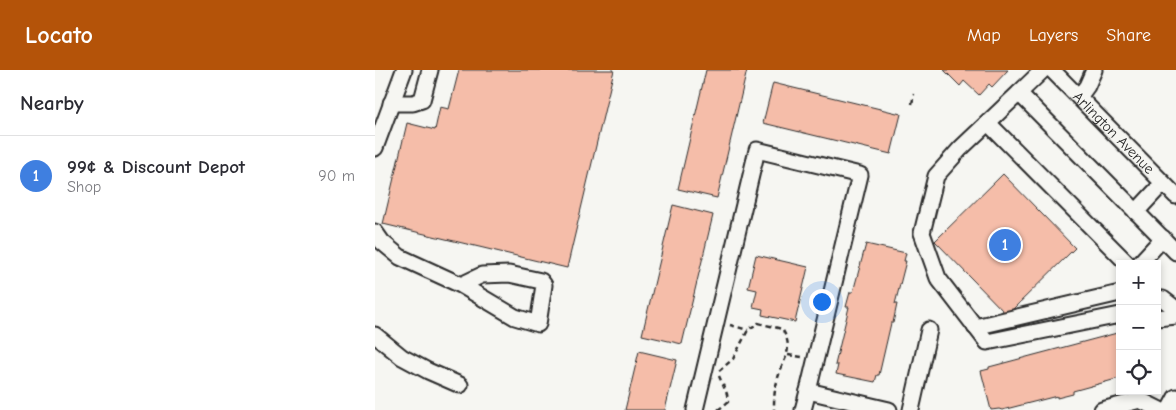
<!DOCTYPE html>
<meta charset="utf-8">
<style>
:root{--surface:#fff;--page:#f7f7f7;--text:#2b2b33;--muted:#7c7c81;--line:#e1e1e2;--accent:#b45309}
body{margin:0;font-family:"Comic Neue",sans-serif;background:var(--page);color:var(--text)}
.controls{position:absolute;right:15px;bottom:15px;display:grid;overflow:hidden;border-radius:0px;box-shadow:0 2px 8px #0003}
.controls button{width:45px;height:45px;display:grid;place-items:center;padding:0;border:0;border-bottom:1px solid var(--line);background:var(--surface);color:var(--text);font:25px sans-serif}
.you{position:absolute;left:446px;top:231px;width:18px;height:18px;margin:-12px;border:4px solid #fff;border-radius:50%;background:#1a73e8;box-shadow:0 0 0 8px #1a73e833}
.badge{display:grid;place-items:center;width:32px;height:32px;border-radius:50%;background:var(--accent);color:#fff;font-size:16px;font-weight:700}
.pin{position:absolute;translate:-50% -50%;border:2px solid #fff;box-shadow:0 1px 5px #0006}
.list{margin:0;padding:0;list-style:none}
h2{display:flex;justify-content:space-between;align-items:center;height:65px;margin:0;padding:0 20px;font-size:21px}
h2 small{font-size:16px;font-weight:400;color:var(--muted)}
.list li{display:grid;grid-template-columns:32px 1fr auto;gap:15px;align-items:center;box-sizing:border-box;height:80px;padding:0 20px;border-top:1px solid var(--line)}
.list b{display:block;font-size:19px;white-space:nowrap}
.list p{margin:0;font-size:16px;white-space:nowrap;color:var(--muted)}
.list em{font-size:16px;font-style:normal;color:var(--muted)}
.icon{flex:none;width:28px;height:28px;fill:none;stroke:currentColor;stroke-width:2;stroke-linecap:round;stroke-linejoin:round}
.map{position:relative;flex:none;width:801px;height:340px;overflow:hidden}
header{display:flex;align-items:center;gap:30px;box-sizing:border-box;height:70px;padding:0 25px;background:var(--accent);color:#fff}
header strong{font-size:24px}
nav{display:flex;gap:28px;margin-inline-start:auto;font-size:18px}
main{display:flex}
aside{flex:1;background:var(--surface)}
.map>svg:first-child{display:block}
.building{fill:#f5bda9;stroke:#2b2b2b}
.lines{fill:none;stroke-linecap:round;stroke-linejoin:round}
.minor-casing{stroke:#2b2b2b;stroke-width:19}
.path{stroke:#2b2b2b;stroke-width:2.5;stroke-dasharray:5 4;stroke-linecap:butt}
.minor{stroke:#f6f6f2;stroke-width:15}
.labels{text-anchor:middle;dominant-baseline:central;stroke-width:5;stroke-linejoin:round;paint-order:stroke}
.street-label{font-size:15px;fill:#2b2b2b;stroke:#f6f6f2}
</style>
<header>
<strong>Locato</strong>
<nav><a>Map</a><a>Layers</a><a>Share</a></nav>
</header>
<main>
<aside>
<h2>Nearby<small></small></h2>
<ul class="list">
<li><span class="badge" style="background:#3f7fe0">1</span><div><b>99¢ &amp; Discount Depot</b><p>Shop</p></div><em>90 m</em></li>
</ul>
</aside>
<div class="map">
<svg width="801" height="340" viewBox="0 0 801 340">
<rect width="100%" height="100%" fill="#f6f6f2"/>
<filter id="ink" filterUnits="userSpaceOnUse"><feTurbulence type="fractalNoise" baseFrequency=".02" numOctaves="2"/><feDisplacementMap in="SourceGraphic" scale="10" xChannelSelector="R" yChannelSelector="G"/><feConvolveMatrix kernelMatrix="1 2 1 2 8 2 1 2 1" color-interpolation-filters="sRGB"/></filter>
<g filter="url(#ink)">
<g class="building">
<polygon points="84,0 239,0 192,198 8,154 32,53 60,60 65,37 74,39"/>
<polygon points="331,0 372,0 342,128 303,119"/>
<polygon points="569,0 633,0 617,17 614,14 604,25 589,11 585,16"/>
<polygon points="398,13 526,44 516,84 388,53"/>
<polygon points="628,104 700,178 632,245 560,171"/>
<polygon points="298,135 338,145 307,274 267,265"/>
<polygon points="491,174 531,183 529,191 531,191 520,234 522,234 518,253 516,253 504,305 502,305 500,312 461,304 463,295 460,295 474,237 471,237 475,222 478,222"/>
<polygon points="381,185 433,197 420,252 387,245 388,239 378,237 382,220 373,218"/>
<polygon points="742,263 742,265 745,265 745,308 698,321 698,324 682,328 682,326 627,340 624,339 616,340 606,301 614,299 614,297"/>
<polygon points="264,281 302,290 290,340 250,340"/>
</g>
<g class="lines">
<defs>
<g id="minor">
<path id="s1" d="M677,0L801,126"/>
<polyline points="644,23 668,0"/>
<polyline points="704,27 712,16 719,0"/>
<polyline points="16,33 38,33 47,30 55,0"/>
<polyline points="613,53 753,194"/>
<polyline points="0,78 29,0"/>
<polyline points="761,142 788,113"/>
<polyline points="0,162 7,172 25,187 86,215 140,247 163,254 169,215 166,211 134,204 107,205 86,215"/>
<polyline points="764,194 788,168"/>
<polyline points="782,228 788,229 801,239"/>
<polyline points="745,245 612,272 563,208 547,163 561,106 585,79 644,23 801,182"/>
<polyline points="782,248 801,246"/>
<polyline points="600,257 745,223"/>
<polyline points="0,265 27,287 53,301 85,315"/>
<polyline points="320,340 382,80 485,105 433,321 514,340"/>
<polyline points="428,340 433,321"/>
<polyline points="536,340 554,260"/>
<polyline points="727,340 765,330 785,340"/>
<polyline points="794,340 801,327"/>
</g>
</defs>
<use href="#minor" class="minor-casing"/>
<g class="path">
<polyline points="537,34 539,24"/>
<polyline points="355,255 373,260"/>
<polyline points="413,285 427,287"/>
<path d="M344,301L358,289L373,260L383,253L407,259C421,281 406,291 402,312C399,321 399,330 399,340"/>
<polyline points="343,340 353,332 352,324 344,306"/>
</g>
<use href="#minor" class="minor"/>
</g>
</g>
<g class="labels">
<g class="street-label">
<text stroke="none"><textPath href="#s1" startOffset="88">Arlington Avenue</textPath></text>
</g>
</g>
</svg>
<div class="controls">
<button>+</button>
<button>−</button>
<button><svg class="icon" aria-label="locate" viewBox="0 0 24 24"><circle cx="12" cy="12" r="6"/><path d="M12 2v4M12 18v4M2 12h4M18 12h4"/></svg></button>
</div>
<div class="you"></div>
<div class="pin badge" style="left:630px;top:175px;background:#3f7fe0">1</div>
</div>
</main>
